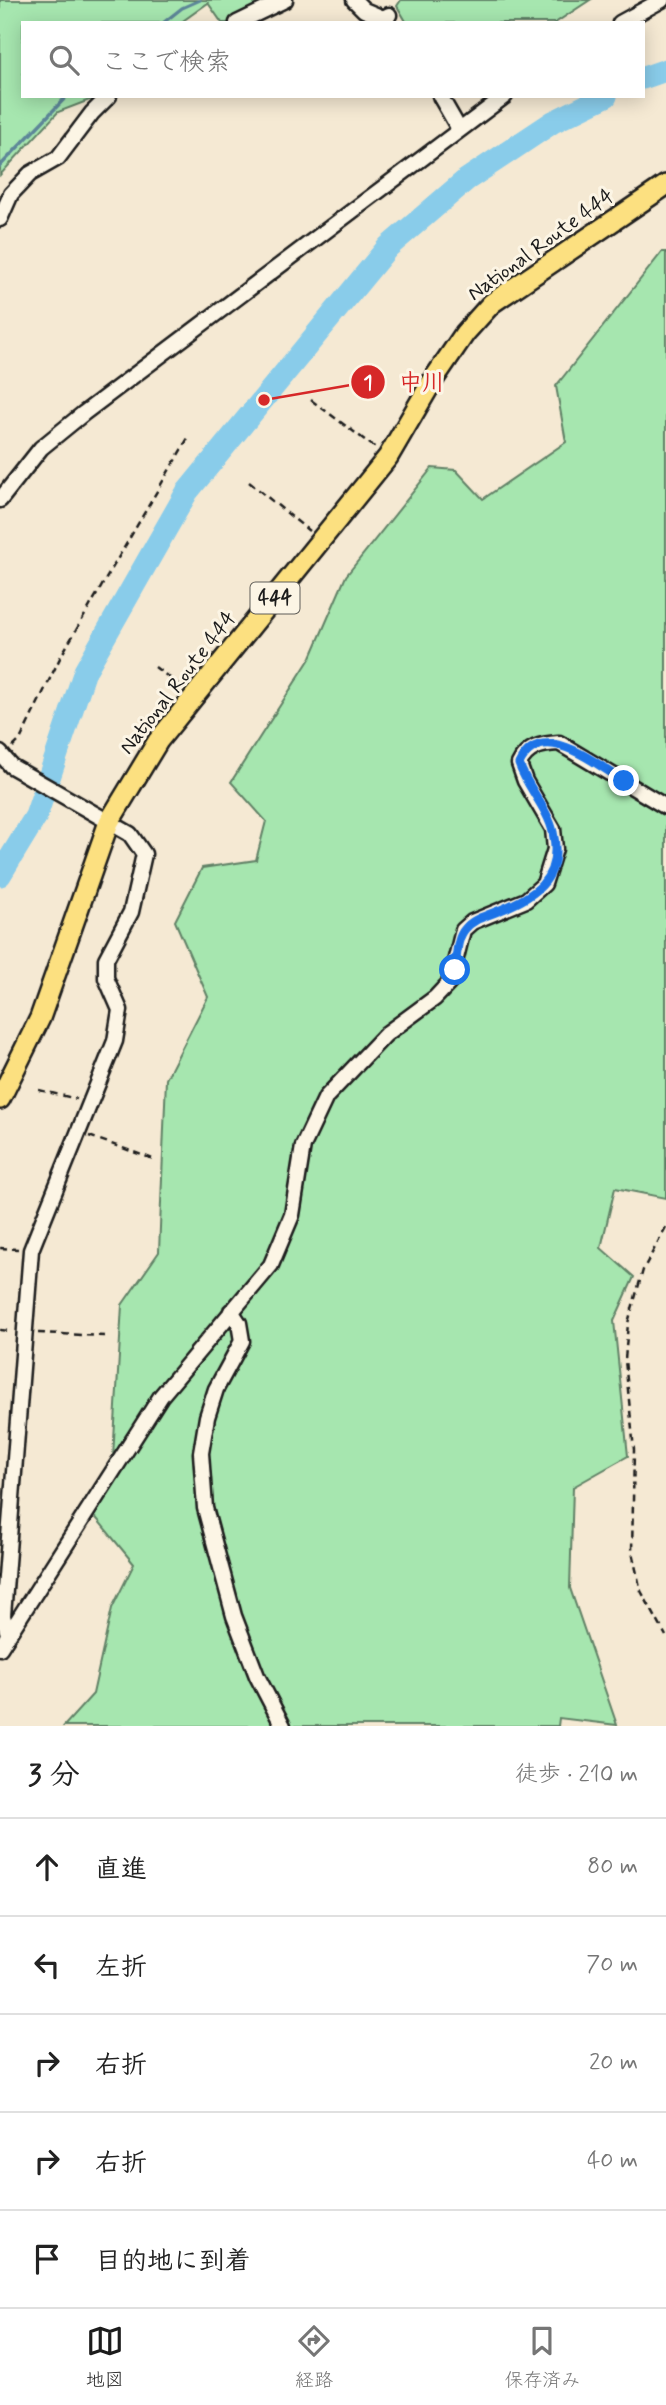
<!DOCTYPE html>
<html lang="ja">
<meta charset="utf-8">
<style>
:root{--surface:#fff;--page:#f6f6f6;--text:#222;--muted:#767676;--line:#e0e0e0;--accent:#1c1c1c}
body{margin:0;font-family:Mynerve,"Klee One",sans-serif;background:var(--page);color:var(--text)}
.stop{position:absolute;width:21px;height:21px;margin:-16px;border:5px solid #1a73e8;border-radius:50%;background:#fff}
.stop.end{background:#1a73e8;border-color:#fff;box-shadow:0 2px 7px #0008}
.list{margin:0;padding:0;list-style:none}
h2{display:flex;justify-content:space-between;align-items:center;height:91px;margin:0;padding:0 28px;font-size:30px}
h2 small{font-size:23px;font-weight:400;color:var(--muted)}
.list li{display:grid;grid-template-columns:46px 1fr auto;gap:21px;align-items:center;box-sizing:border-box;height:98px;padding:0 28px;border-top:2px solid var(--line)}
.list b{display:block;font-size:26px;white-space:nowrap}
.list em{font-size:23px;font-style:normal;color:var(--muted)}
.icon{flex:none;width:38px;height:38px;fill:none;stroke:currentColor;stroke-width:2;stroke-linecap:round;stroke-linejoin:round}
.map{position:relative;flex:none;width:666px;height:1726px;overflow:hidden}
.search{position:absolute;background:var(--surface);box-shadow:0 4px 18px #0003;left:21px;right:21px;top:21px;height:77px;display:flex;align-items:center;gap:18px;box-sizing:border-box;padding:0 24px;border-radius:0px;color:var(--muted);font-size:26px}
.sheet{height:581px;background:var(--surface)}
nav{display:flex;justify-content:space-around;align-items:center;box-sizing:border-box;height:98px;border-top:2px solid var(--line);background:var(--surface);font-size:19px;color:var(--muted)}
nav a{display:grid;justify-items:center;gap:4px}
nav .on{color:var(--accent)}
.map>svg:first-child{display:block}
.green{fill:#a6e6af;stroke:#618166;stroke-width:2}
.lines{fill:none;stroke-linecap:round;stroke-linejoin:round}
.stream{stroke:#5d8698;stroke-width:3.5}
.river{stroke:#89ccea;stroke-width:23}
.minor-casing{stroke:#1c1c1c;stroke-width:19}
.highway-casing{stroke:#1c1c1c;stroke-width:24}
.path{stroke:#1c1c1c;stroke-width:2.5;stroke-dasharray:7 5;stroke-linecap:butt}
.minor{stroke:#fcf5e5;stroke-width:14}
.highway{stroke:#fce080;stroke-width:19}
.route{stroke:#1a73e8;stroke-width:9}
.labels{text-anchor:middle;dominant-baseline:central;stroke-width:6;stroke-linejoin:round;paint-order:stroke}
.shield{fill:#fcf5e5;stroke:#5f5d58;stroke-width:2}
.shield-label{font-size:19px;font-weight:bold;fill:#1c1c1c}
.street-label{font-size:21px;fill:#1c1c1c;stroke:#fcf5e5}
.leader{fill:none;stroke:#d62828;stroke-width:2.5}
.callout-dot{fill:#d62828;stroke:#fcf5e5;stroke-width:2.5}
.mark-label{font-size:21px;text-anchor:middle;font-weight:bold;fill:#fff}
.callout-label{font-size:23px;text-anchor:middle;font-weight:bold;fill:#d62828;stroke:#fcf5e5;stroke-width:6;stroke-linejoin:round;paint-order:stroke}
</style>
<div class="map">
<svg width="666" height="1726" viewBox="0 0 666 1726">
<rect width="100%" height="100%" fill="#f5e9d3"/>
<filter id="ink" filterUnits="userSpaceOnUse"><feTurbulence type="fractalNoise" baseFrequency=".0143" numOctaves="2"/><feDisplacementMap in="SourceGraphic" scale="14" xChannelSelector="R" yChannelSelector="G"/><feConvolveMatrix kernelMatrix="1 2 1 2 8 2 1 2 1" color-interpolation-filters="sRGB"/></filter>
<g filter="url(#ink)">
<g class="green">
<polygon points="0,0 276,0 229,23 222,23 208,3 180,23 23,23 23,96 100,96 58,112 0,175"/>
<polygon points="401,0 590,0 555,23 407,23 397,6"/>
<polygon points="662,252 666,252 666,1198 615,1188 601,1248 634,1277 614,1321 628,1456 573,1487 570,1588 617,1725 559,1718 558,1726 64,1726 93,1694 112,1608 134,1564 93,1514 113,1457 122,1305 159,1252 166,1079 208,997 175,921 202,868 256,860 266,821 231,782 311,657 346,576 432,468 456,470 483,499 566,442 556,386"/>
</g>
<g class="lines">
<g class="stream">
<polyline points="163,23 182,8 200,0"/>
<polyline points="0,166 67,96"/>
</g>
<g class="river">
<polyline points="643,78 666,70"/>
<polyline points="0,875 36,816 85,671 187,492 388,247 466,180 553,122 606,96"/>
</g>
<defs>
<g id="minor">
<polyline points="354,0 364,10 383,18 389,15"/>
<polyline points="237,23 285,0"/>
<polyline points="620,23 662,0"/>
<polyline points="440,96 459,129"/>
<polyline points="0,219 11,194 30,174 58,158 92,113 109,96"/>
<polyline points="0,500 41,448 84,413 505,96"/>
<polyline points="0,753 11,766 130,834 144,854 131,912 106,959 106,978 120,1010 115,1041 31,1250 3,1616 8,1634"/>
<polyline points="231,1311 239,1323 242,1341 216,1389 207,1417 201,1453 205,1508 234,1616 257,1676 283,1726"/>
<path d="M0,1648L161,1396L271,1265L292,1215L303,1146L326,1097L386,1034L435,998L450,982L463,930L472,922L526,900L544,884L555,849L553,829L525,781L519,764C527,747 541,744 559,743L666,807"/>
</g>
<polyline id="highway" points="0,1099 40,1018 109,822 158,741 388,457 433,380 465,333 492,303 666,185"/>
</defs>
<use href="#minor" class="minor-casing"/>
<use href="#highway" class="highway-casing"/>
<g class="path">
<polyline points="311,400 377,449"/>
<polyline points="249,482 309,531"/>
<polyline points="155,667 182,687"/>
<polyline points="13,747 20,740 61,656 188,438"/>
<polyline points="39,1090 77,1099"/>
<polyline points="89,1136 153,1159"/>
<polyline points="666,1227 643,1270 628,1323 625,1360 634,1450 632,1552 641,1591 666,1636"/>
<polyline points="0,1248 18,1249"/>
<polyline points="0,1330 11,1331"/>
<polyline points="38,1333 105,1336"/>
</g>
<use href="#minor" class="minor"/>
<use href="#highway" class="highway"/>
</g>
</g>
<g class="lines" filter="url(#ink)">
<path class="route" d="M455,970C457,957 456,939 465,929C472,920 483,917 493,913C532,898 564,881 553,832C548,809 527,787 519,764C541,717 596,764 624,781"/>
</g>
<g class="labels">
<rect class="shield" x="250.5" y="582.5" width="49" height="31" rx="5"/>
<g class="shield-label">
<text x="275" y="598">444</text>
</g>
<g class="street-label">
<text transform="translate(541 245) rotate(-36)">National Route 444</text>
<text transform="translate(178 683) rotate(-52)">National Route 444</text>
</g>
</g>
<path class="leader" d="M264 400L368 382"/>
<g class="callout-dot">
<circle cx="264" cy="400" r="7"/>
<circle cx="368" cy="382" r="18"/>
</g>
<g class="mark-label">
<text x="368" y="389">1</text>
</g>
<g class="callout-label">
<text x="422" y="390">中川</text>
</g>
</svg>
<div class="stop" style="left:455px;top:970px"></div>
<div class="stop end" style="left:624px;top:781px"></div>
<div class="search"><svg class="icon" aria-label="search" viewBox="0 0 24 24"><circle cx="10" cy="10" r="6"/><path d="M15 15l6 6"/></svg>ここで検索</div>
</div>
<section class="sheet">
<h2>3 分<small>徒歩 · 210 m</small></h2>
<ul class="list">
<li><svg class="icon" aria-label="ahead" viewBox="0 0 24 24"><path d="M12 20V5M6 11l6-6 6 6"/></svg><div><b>直進</b></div><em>80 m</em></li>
<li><svg class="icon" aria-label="left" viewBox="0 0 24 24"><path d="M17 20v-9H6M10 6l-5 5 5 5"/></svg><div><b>左折</b></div><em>70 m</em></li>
<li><svg class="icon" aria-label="right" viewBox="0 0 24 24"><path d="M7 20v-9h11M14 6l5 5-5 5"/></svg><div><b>右折</b></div><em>20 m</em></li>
<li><svg class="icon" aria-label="right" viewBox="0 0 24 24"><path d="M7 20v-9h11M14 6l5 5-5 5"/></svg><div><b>右折</b></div><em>40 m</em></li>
<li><svg class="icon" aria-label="arrive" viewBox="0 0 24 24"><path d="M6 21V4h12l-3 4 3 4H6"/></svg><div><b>目的地に到着</b></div></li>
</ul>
</section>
<nav>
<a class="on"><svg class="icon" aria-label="map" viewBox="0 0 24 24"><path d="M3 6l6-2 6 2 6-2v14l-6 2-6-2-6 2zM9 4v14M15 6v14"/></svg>地図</a>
<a><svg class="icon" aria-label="directions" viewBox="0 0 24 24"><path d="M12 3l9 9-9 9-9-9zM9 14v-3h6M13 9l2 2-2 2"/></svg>経路</a>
<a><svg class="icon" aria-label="saved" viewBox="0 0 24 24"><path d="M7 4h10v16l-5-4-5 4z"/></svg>保存済み</a>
</nav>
